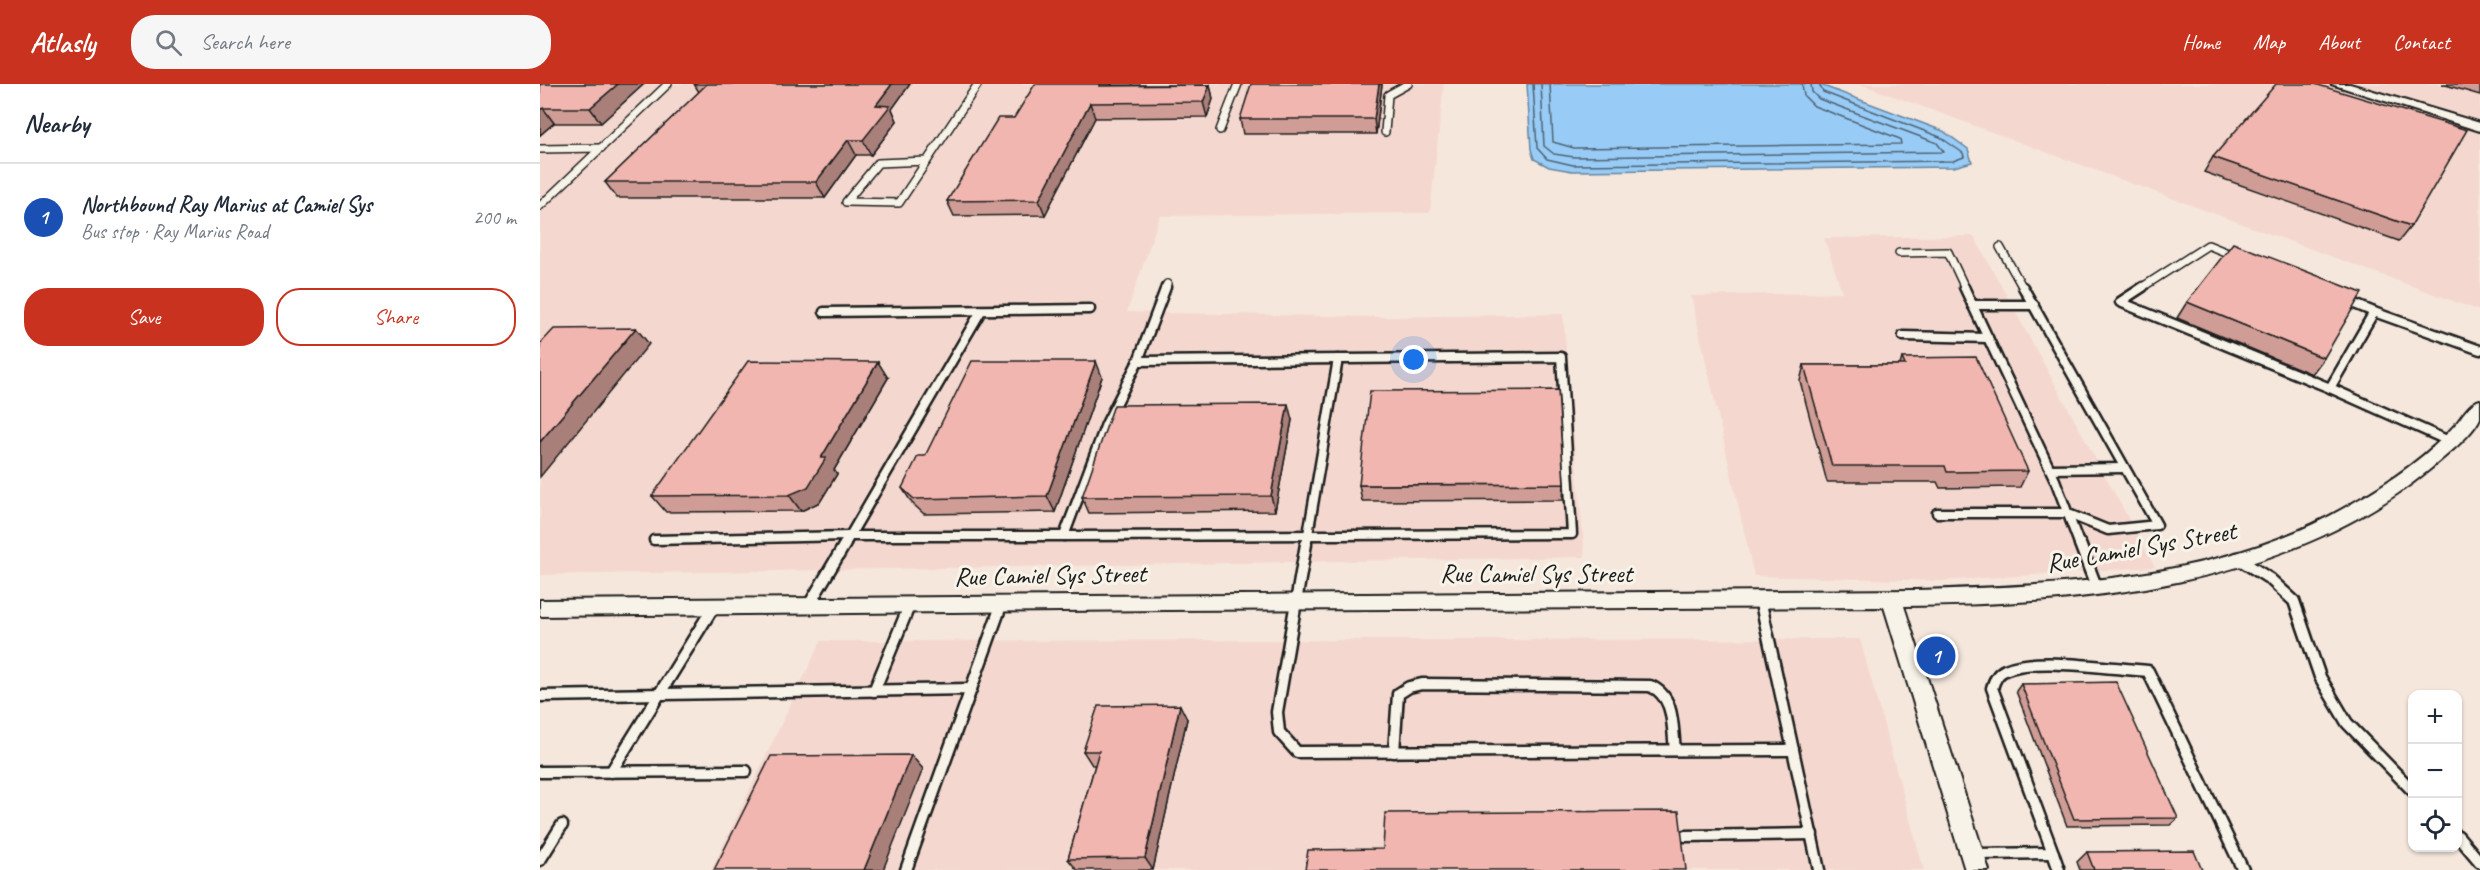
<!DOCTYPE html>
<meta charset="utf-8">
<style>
:root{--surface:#fff;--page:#f6f6f7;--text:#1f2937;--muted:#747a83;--line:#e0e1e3;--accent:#c8321e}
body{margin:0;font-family:Caveat,sans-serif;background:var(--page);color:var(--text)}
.controls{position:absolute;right:18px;bottom:18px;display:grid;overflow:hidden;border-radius:12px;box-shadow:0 2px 4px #0004}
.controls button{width:54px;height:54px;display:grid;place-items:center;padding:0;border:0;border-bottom:2px solid var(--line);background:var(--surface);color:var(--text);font:30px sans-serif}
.you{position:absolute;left:874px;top:276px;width:21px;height:21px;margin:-15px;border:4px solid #fff;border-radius:50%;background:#1a73e8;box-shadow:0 0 0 9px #1a73e833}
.badge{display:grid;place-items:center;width:39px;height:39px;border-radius:50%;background:var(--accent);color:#fff;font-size:20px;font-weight:700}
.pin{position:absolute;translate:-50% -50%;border:3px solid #fff;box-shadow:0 2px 6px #0006}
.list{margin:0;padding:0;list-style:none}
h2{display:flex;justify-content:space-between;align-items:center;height:78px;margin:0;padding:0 24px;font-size:26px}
h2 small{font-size:20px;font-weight:400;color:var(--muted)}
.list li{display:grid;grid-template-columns:39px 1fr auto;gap:18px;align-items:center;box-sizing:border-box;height:108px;padding:0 24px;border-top:2px solid var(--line)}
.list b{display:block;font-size:22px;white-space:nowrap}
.list p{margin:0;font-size:20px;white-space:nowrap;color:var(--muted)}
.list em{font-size:20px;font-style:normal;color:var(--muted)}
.actions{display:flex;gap:12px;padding:18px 24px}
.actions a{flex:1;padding:14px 0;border:2px solid var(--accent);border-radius:24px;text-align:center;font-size:21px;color:var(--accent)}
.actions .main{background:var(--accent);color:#fff}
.icon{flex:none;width:33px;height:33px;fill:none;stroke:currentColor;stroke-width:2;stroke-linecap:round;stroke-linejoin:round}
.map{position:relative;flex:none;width:1940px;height:786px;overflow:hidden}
header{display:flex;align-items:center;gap:36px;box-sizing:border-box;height:84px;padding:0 30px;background:var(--accent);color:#fff}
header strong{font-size:28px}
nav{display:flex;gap:33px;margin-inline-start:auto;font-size:21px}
.search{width:420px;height:54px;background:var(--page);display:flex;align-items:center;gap:15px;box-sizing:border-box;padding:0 21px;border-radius:24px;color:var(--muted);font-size:22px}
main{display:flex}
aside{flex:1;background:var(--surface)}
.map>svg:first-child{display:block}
.built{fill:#f4d8cf}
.water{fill:#98ccf6;stroke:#66869f;stroke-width:1.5}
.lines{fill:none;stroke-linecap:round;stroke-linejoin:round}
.shore{stroke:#4e6273;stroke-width:1.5}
.lane-far2-casing{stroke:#1c1c1c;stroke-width:10}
.lane-far1-casing{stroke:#1c1c1c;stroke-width:13}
.lane-casing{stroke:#1c1c1c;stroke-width:15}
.street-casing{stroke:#1c1c1c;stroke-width:4}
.lane-far2{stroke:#f7f3e8;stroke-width:7}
.lane-far1{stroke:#f7f3e8;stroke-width:8}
.lane{stroke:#f7f3e8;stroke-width:10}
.street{fill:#f7f3e8;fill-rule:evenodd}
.wall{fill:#cf9d96;stroke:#1c1c1c;stroke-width:1.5}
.shaded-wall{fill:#a97f7a;stroke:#1c1c1c;stroke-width:1.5}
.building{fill:#f1b6af;stroke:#1c1c1c;stroke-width:1.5}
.labels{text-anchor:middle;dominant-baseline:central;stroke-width:6;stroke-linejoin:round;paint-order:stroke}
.street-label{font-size:26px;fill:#1c1c1c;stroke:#f7f3e8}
</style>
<header>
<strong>Atlasly</strong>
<div class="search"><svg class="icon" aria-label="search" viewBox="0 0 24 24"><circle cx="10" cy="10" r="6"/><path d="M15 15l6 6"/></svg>Search here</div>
<nav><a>Home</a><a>Map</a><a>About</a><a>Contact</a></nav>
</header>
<main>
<aside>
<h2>Nearby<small></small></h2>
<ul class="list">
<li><span class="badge" style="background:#1a4fb4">1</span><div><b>Northbound Ray Marius at Camiel Sys</b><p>Bus stop · Ray Marius Road</p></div><em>200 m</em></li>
</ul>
<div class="actions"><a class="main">Save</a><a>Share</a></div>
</aside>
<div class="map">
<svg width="1940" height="786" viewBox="0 0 1940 786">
<rect width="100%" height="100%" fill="#f6e7dd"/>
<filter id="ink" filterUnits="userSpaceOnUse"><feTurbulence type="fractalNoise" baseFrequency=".0167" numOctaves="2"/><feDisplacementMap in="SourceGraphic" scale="12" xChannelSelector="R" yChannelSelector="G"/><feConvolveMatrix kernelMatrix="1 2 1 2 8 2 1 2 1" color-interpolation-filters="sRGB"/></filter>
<g filter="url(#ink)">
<g class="built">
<polygon points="0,0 904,0 890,129 620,132 587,228 846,233 1023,230 1045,473 0,491"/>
<polygon points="1320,0 1940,0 1940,227"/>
<polygon points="1434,152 1615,483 1401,497 1214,492 1151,212 1302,208 1284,154"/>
<polygon points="1320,555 1384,786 171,786 281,557"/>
</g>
<polygon class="water" points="987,0 1278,0 1403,47 1428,65 1432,78 1414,83 1032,87 1009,83 994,75 991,65"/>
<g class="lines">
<g class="shore">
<polyline points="993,0 997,64 1007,75 1033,81 1413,77 1424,73 1423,69 1400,53 1283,8 1279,0"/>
<polyline points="1001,0 1004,62 1014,70 1034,73 1404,68 1397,59 1279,15 1272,8 1271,0"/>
<polyline points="1010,0 1013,58 1034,64 1361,60 1360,55 1274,22 1264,12 1262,0"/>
</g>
<defs>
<g id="lane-far2">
<polyline points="680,46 698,0"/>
<polyline points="845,48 848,11 868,0"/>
<polyline points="0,65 61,64"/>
<polygon points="387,77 359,119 306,118 338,79"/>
<polyline points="387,77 438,0"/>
<polyline points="0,122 128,0"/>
<polyline points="1460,163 1483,204"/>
<polyline points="1359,169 1408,168 1425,204"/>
<polyline points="625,204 627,200"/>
<polyline points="1601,204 1668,161 1695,172"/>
</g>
<g id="lane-far1">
<polyline points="1424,203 1515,396 1540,462"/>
<polyline points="1603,203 1580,218 1790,304"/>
<polyline points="1805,216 1834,228"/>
<polyline points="1432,221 1494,221"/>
<polyline points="284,228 550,225"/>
<polyline points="1363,252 1448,254"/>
<polygon points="1021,273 1032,450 524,452 566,340 598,277"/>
<polyline points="598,277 626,203"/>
<polyline points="1911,358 1790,304 1834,228 1940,266"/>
<polyline points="1510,385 1584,384"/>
<polyline points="1397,429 1526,429 1568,446 1617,441 1483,203"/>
<polyline points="114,456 308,452 524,452"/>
<polyline points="304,462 441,227"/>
<polyline points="766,462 798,275"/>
</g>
<g id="lane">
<polyline points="766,460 737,628 739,648 757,668 1253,666 1220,515"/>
<polyline points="1540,460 1556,502"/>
<polyline points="1697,474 1730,495 1754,517 1780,593 1807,639 1872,706"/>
<polyline points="269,521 305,460"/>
<polyline points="431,605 462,519"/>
<polyline points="334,607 370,520"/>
<polyline points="0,612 431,605 366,786"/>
<polyline points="1253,666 1279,786"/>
<path d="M854,668L858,610L869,603L882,600L1110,602C1135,612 1132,642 1135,666"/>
<polyline points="0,688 206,687"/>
<polyline points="71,688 174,522"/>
<polyline points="1145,752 1272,750"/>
<polyline points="1918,752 1940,778"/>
<polyline points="1513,769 1519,786"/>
<path d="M1434,770L1513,769L1452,604C1454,597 1458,589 1465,586C1495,572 1573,585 1608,587L1703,786"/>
<polyline points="0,776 22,741"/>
</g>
<g id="street">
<polygon points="1791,0 1810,0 1940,39 1940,47"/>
<path d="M1940,316C1940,321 1940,330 1940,334C1933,351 1903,374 1889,386C1745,504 1543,520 1364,522L1449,786H1425L1344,523L626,526L0,532V516L1376,506C1520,502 1679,496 1806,423C1845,401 1885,375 1915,341C1922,333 1929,319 1940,316Z"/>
</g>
</defs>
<use href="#lane-far2" class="lane-far2-casing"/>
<use href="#lane-far1" class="lane-far1-casing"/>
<use href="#lane" class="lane-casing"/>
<use href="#street" class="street-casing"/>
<use href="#lane-far2" class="lane-far2"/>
<use href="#lane-far1" class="lane-far1"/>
<use href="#lane" class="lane"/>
<use href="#street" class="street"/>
</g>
<g class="wall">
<polygon points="0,0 104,0 61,39 14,39 0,51"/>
<polygon points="154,0 370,0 352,25 357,37 331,71 316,71 285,114 77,114 65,98 159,8"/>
<polygon points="572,0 571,1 670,1 673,15 667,33 555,34 505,131 414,132 407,117 474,34"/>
<polygon points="842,0 836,50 703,50 700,35"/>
<polygon points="1902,0 1940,0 1940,11"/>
<polygon points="1673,73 1871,142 1859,157 1664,88"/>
<polygon points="1647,218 1784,274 1772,290 1637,234"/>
<polygon points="1362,274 1488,387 1480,403 1400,404 1397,398 1287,398 1260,297 1264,281 1360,281"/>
<polygon points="562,293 515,428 384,430 372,419 362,404 385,372"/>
<polygon points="348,294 294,386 297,390 280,418 261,427 126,428 112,412"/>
<polygon points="752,336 735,427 549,429 542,413"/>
<polygon points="1024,400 1023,416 822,417 819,401"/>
<polygon points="1481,600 1638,734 1630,741 1527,742 1476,607"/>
<polygon points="647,635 613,786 537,786 528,775 555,681 552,681 543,667"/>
<polygon points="1547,768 1662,786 1540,786 1537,778"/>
</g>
<g class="shaded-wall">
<polygon points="78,0 104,0 61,39 50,24"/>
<polygon points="352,0 370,0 352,25 357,37 331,71 323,56 336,21"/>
<polygon points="560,0 572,0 564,16 559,2"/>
<polygon points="839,0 842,0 836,50 834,35"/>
<polygon points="670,1 673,15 667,33 663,18"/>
<polygon points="550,19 555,34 505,131 499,116"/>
<polygon points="3,24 14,39 0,51 0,26"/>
<polygon points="308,56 316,71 285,114 276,98"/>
<polygon points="96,244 109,260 0,393 0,358"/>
<polygon points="556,277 562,293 515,428 507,412"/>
<polygon points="338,278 348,294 294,386 297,390 280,418 261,427 249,411 281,374"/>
<polygon points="748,320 752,336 735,427 731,412"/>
<polygon points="640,621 647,635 613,786 605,774"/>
<polygon points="371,671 383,685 343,786 324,786"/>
</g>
<g class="building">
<polygon points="0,0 78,0 50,24 3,24 0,26"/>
<polygon points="167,0 352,0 336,21 350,22 323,56 308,56 276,98 65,98"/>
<polygon points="495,0 560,0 559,2 670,1 663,18 550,19 499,116 407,117 458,34 474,34"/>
<polygon points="711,0 839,0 834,35 700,35"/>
<polygon points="1736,0 1775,0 1927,46 1871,142 1673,73"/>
<polygon points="1693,159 1822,209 1784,274 1647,218"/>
<polygon points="96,244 0,358 0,260 14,245"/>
<polygon points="1436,273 1488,387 1407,388 1405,382 1292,382 1264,281 1365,281 1362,274"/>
<polygon points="208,277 338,278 281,374 286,374 268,403 249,411 112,412"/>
<polygon points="432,277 556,277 507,412 374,415 362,404 378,372 385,372"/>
<polygon points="1018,306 1024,400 819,401 830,307"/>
<polygon points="748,320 731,412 542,413 574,321"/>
<polygon points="1576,598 1638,734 1534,735 1481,600"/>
<polygon points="640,621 605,774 528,775 559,667 543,667 558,622"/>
<polygon points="371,671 324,786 174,786 231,672"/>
<polygon points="1139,727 1146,786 765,786 768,766 843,765 845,729"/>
<polygon points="1654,767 1662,786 1554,786 1547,768"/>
</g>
</g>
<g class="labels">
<g class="street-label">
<text transform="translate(1601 463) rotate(-10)">Rue Camiel Sys Street</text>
<text x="996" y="489">Rue Camiel Sys Street</text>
<text transform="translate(510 491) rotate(-1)">Rue Camiel Sys Street</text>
</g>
</g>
</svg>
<div class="controls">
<button>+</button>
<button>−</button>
<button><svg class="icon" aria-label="locate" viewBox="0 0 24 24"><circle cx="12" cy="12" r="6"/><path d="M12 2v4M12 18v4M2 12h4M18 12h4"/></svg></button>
</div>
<div class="you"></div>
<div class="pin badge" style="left:1396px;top:572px;background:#1a4fb4">1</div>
</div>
</main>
